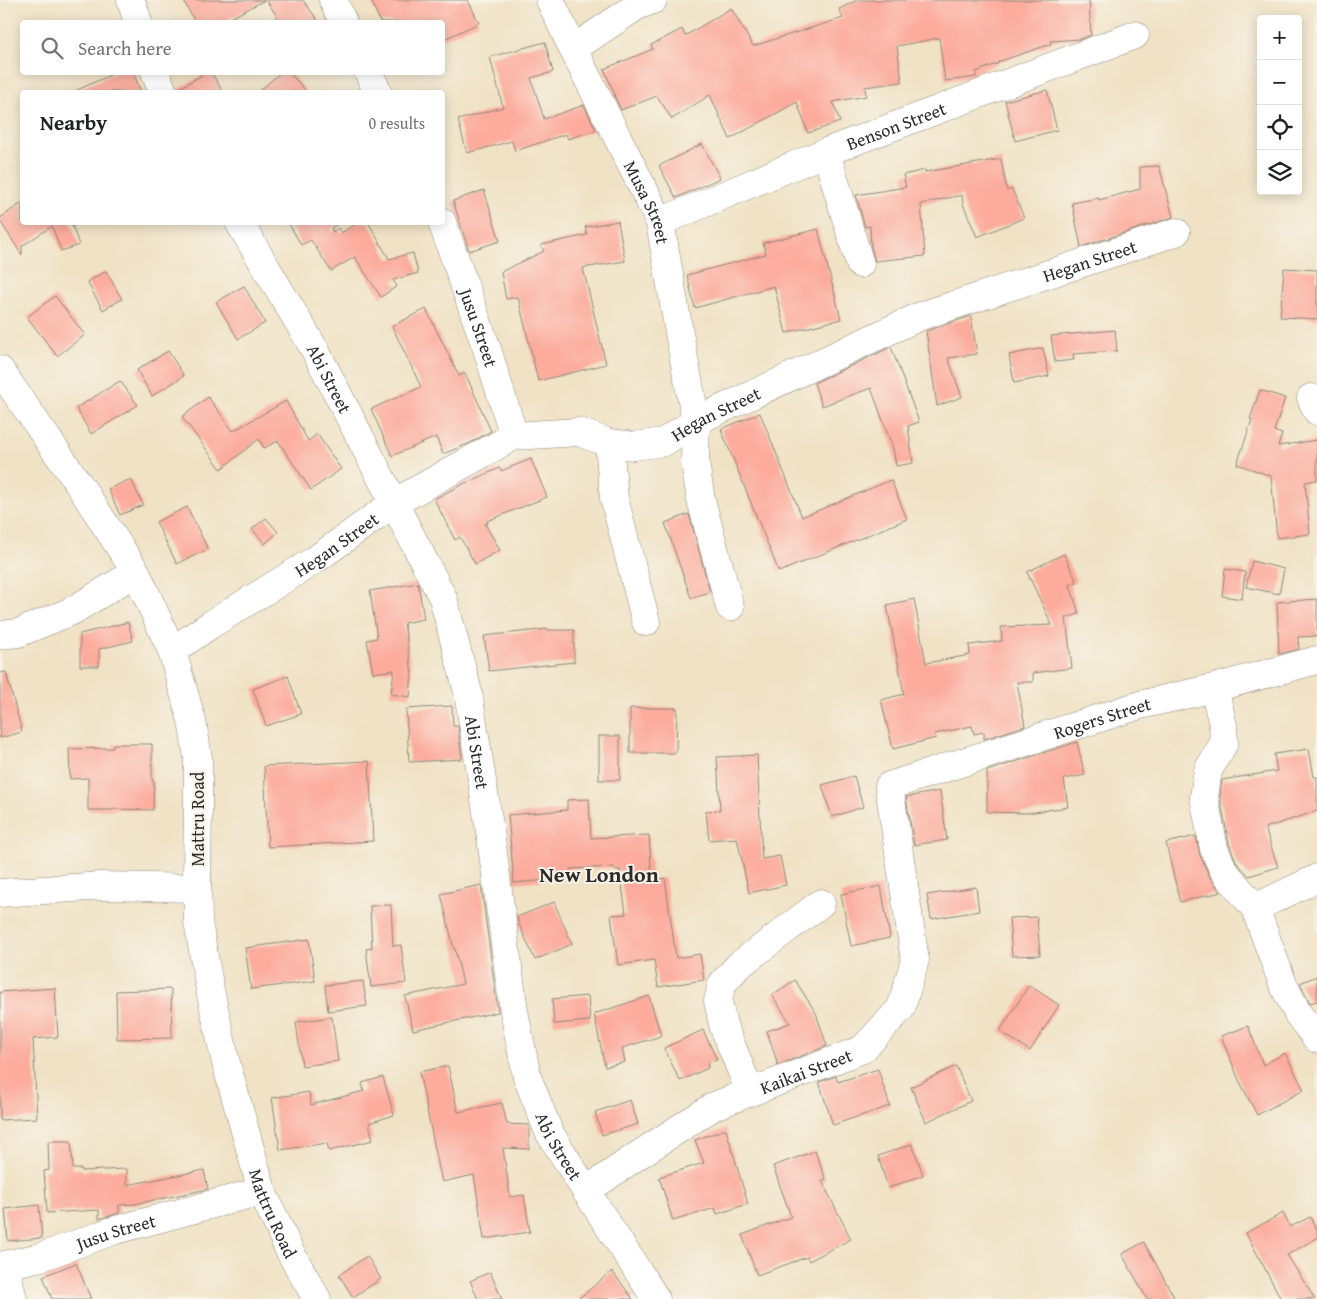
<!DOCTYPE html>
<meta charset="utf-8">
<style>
:root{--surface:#fff;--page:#f6f6f6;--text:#202124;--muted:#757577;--line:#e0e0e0}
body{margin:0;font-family:"Gentium Book Plus",serif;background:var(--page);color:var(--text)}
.controls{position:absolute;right:15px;top:15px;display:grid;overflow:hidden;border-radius:5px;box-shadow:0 2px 12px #0003}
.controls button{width:45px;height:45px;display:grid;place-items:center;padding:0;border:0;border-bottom:1px solid var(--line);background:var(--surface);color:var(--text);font:25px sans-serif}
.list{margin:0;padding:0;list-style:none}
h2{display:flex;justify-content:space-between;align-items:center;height:65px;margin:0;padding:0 20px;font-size:21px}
h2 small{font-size:16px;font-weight:400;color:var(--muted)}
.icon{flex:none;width:28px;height:28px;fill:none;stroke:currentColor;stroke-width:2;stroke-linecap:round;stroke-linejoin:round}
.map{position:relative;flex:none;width:1317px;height:1299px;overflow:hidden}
.search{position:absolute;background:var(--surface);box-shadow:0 2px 12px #0003;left:20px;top:20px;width:425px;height:55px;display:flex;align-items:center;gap:12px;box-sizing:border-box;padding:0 18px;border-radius:5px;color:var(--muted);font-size:19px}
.panel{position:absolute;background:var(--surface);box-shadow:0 2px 12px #0003;left:20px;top:90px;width:425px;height:135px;border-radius:5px}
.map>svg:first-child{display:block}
.building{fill:#fcab9c}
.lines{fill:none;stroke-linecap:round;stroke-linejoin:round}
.minor-casing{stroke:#8e8678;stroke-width:29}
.major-casing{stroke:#8e8678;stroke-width:29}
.minor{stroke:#fff;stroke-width:28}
.major{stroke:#fff;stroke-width:28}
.labels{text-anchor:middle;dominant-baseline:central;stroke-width:4;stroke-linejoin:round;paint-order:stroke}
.street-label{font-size:18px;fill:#2b2b2b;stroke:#f7f3e8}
.district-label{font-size:22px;font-weight:bold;fill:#2b2b2b;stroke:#f7f3e8}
</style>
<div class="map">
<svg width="1317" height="1299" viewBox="0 0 1317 1299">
<rect width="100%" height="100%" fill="#f7f3e8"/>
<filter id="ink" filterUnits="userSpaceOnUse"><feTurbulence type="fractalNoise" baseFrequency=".02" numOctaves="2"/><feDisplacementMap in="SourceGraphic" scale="10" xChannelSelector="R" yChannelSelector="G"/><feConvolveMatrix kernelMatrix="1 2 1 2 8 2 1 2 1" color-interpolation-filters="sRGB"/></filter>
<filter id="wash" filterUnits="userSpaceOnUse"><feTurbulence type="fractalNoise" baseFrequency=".0096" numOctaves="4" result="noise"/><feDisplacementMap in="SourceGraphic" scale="20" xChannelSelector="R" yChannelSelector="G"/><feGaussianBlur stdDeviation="1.12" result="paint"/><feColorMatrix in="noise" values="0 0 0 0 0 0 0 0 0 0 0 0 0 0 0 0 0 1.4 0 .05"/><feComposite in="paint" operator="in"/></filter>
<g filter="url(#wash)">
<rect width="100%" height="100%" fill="#f0e2c5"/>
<g id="blocks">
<g class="building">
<polygon points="183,0 265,0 223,22 195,22"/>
<polygon points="266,0 303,0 319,22 281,22"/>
<polygon points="371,0 468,0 479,23 442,40 442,22 380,22"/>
<polygon points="857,0 1089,0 1091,35 1081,39 1050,41 1051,44 998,62 999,63 976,72 976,77 945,81 939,38 897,46 902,82 865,87 866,96 833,102 840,122 808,133 797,102 730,139 710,95 672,119 657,96 621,110 614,95 615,95 604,69 653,49 651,45 682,29 685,36 731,8 753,46 843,18 839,9"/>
<polygon points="545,42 553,72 531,78 544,119 584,105 596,130 568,139 566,134 515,151 512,141 467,153 458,120 503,107 490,57"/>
<polygon points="117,72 133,72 141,92 73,92"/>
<polygon points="207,72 211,72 223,92 178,92 178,89"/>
<polygon points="281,72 289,72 307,92 258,92"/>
<polygon points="1047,90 1057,130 1015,141 1005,101"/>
<polygon points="702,144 720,178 676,198 659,166"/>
<polygon points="1001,159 1007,191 1012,189 1024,218 977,237 963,204 962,195 921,204 925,256 875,261 871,247 870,226 865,227 856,195 906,187 903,175 925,170 925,172"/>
<polygon points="1159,166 1173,217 1081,247 1072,203 1099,198 1099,200 1140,189 1140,167"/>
<polygon points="484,190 500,241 469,251 453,201"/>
<polygon points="22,203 22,222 71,222 79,245 61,251 52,226 22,246 22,255 0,221 0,218"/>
<polygon points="618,221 625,261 583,268 606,364 538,381 518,297 506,299 501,272 544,251 541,245 587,235 585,227"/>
<polygon points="288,222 341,222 331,228 333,232 338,228 341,233 359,222 368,222 389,259 413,253 418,273 393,280 397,286 381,297 355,257 331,271 311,240 301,245"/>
<polygon points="818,229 841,319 786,333 774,286 695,308 687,275 766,254 763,243"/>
<polygon points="1284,268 1317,270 1317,319 1280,317"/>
<polygon points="106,271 122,299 103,310 87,282"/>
<polygon points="244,286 265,323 238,339 216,302"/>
<polygon points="55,296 85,335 57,356 27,317"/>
<polygon points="426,309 459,376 465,373 491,431 470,443 443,454 436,437 392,456 371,409 421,387 392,326"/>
<polygon points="971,316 977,354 948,358 962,397 937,406 926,331"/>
<polygon points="1115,330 1117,351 1073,354 1074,360 1055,362 1051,336"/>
<polygon points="891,347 919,422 908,426 913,463 896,466 893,448 871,388 822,406 814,383"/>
<polygon points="1043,348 1049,376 1014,383 1009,355"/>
<polygon points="168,351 184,376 152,396 137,370"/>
<polygon points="120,381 138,405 91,434 76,408"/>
<polygon points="1260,390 1285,398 1274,431 1282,434 1278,446 1317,440 1317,480 1305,482 1310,534 1277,538 1271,476 1237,464 1252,420 1250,419"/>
<polygon points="208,397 233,431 286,401 308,441 317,434 341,469 311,490 278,441 264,448 259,439 221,469 182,417"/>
<polygon points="760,413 802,517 891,480 907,519 779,572 721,429"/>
<polygon points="531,459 547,497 487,521 488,523 485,524 500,550 475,564 460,537 455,540 434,499 463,484 500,468 501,471"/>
<polygon points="131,479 143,505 120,515 108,489"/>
<polygon points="187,507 208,549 177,564 156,522"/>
<polygon points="689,514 710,592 691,598 665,523"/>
<polygon points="266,518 278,532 265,544 252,529"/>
<polygon points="1064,554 1077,582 1070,585 1079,614 1066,618 1072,668 1033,673 1033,682 1017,682 1025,726 984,739 984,732 974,734 972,726 935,734 936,738 893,749 881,700 904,694 887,605 914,599 926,663 970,655 969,645 1002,641 1001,627 1052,625 1027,572"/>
<polygon points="1252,561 1284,569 1279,594 1246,587"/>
<polygon points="1225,569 1245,572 1242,599 1222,596"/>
<polygon points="418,583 424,619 404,623 412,673 410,697 391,694 394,670 373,673 367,640 377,638 370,591"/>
<polygon points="1317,599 1317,636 1298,637 1299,649 1279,654 1277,602"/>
<polygon points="128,622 133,641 99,649 99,666 80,666 80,634"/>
<polygon points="548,629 548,630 574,630 574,662 489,671 484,636"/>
<polygon points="6,672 22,732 0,738 0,673"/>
<polygon points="288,676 301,714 266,726 253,689"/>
<polygon points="452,706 453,726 458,726 462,759 409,762 406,709"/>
<polygon points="630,708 677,708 676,753 630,753"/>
<rect x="599" y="736" width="21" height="44"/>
<polygon points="1077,742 1085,775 1064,779 1068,807 1028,813 987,812 987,771"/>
<polygon points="113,744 152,744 152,781 154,781 153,810 114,809 113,810 88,810 88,778 70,779 69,749 113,748"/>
<polygon points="1309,749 1314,777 1317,777 1317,811 1265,828 1278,867 1249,876 1237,863 1229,844 1220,797 1222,780 1277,771 1274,754"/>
<polygon points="757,755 762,859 780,856 786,885 749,893 737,838 709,840 706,811 720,810 717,757"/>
<polygon points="369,761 373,841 268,847 264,766"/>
<polygon points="854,776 863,807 832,817 822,785"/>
<polygon points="940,791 947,840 914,845 906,797"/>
<polygon points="589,799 591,838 649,835 652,880 665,878 676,958 700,954 704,980 658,987 654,960 618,965 611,915 626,914 620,870 614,870 614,867 570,869 570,878 514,883 508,815 567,810 567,800"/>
<polygon points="1196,836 1200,855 1210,878 1221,892 1180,902 1166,843"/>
<polygon points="481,885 498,1012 413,1030 405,996 463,984 455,949 454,949 441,894"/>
<polygon points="881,886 890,938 851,946 841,894"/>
<polygon points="976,887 979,911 931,919 927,895"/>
<polygon points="554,902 572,944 535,960 518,922 517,917"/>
<polygon points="391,905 393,946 401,945 406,983 371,987 366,949 372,948 370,906"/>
<polygon points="1037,917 1040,955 1012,956 1009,918"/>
<polygon points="309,939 315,981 251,989 245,948"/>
<polygon points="1317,976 1317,1001 1310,1003 1300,983"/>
<polygon points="795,980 816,1013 827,1046 778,1065 767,1031 790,1023 772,995"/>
<polygon points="363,981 367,1006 328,1011 325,985"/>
<polygon points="1029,985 1059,1005 1030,1051 1000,1031"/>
<polygon points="55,988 58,1037 33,1039 37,1118 0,1120 0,992"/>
<polygon points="171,989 172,1038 117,1039 116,991"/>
<polygon points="588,996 590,1021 554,1024 552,999"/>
<polygon points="649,996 661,1036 622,1048 625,1062 605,1067 594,1014"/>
<polygon points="332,1017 338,1061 302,1066 296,1022"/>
<polygon points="1248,1026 1263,1065 1285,1053 1304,1090 1257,1115 1239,1080 1221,1036"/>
<polygon points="703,1030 717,1060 707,1063 708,1068 680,1081 664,1048"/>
<polygon points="448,1066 458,1112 502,1103 507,1124 529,1125 529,1149 503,1148 510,1197 524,1195 530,1232 484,1239 474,1175 442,1182 419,1072"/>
<polygon points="956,1066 971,1101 926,1122 911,1087"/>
<polygon points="878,1069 890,1106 833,1125 819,1082 836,1076 838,1082"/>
<polygon points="383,1077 394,1115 369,1123 373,1140 329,1151 327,1143 280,1150 272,1098 309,1092 311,1105 364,1091 362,1083"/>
<polygon points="630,1100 638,1124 602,1135 595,1112"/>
<polygon points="726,1129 748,1204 717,1214 715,1208 673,1221 659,1177 704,1163 695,1140"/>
<polygon points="48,1141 71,1141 73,1169 82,1169 82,1171 127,1169 127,1185 204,1170 208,1189 135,1204 119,1205 119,1213 99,1219 99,1210 47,1213 44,1171 49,1170"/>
<polygon points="912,1144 923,1175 888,1188 878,1156"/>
<polygon points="815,1151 826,1180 822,1181 851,1239 809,1261 807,1257 757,1275 742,1235 791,1217 773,1166"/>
<polygon points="39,1205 42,1238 8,1241 5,1209"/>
<polygon points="1283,1213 1290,1227 1310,1217 1317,1230 1317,1238 1287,1255 1315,1299 1281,1299 1246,1233"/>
<polygon points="1144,1242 1175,1299 1147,1299 1122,1254"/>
<polygon points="367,1256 381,1279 353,1297 339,1275"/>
<polygon points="76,1263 91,1299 52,1299 43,1276"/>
<polygon points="612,1271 633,1299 578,1299"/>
<polygon points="490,1272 502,1299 478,1299 470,1281"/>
</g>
</g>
</g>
<g filter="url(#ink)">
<use href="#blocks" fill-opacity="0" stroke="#8e8678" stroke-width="1"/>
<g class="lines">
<defs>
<g id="minor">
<polyline points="131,0 138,22"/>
<polyline points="333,0 343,22"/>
<path id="s1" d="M550,0L573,49L660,222L680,338L696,421L695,463L701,500L730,607"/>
<polyline points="573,49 637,6 653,0"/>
<polyline points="155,72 163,92"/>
<polyline points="368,72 378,92"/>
<polyline points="826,152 860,264"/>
<path id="s2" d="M239,222L315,350L443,598L468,692L490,831L514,1011L527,1077L549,1132L586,1191L656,1299"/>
<path id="s3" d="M442,222L487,349L514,436"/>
<path id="s4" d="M660,222L826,152L1135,35"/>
<polyline points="1311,398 1317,411"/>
<polyline points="609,443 614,498 646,622"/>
<polyline points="0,635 18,633 72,611 136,572"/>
<path id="s5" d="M172,651L210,625L315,560L394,503L514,436L579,432L609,443L634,446L664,442L696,421L918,317L1176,232"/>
<polyline points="1214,688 1223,725 1224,743 1208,770 1204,797 1214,849 1224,871 1255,908 1283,984 1298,1014 1317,1039"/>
<polyline points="0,893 101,886 197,888"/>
<polyline points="1255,908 1317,878"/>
<polyline points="750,1092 723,1025 718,1001 722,984 738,966 821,903"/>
<path id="s6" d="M586,1191L634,1158L714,1106L863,1049L901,1008L915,960L889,786L1140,705L1214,688L1317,660"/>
<path id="s7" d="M13,1299L5,1265L41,1257L112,1231L262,1191"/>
</g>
<g id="major">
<path id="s8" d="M0,370L80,486L136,572L172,651L192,721L198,758V811L197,873L198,922L210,990L226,1063L262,1191L290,1252L317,1299"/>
</g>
</defs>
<use href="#minor" class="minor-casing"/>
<use href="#major" class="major-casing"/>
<use href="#minor" class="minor"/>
<use href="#major" class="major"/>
</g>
</g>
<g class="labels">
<g class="street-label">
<text stroke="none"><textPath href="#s4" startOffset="255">Benson Street</textPath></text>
<text stroke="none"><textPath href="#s1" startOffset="225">Musa Street</textPath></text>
<text stroke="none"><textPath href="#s5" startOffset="1021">Hegan Street</textPath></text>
<text stroke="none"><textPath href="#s3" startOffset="112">Jusu Street</textPath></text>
<text stroke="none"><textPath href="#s2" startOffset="181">Abi Street</textPath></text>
<text stroke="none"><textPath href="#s5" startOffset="616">Hegan Street</textPath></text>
<text stroke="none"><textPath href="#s5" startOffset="196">Hegan Street</textPath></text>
<text stroke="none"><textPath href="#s6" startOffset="819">Rogers Street</textPath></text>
<text stroke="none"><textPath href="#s2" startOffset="586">Abi Street</textPath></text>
<text transform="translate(197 819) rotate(-90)">Mattru Road</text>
<text stroke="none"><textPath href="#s6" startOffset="252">Kaikai Street</textPath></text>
<text stroke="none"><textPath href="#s2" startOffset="991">Abi Street</textPath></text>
<text stroke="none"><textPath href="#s8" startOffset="906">Mattru Road</textPath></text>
<text stroke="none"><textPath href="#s7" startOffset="151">Jusu Street</textPath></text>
</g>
<g class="district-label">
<text x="599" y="874">New London</text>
</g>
</g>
</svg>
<div class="controls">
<button>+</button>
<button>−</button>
<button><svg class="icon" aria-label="locate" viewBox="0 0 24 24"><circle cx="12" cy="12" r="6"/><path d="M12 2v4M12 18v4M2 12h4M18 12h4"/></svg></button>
<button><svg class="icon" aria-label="layers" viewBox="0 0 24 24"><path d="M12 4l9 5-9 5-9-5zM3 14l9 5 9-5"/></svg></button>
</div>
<div class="search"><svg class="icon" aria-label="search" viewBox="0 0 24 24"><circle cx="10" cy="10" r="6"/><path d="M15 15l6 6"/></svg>Search here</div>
<section class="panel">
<h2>Nearby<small>0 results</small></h2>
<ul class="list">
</ul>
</section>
</div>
